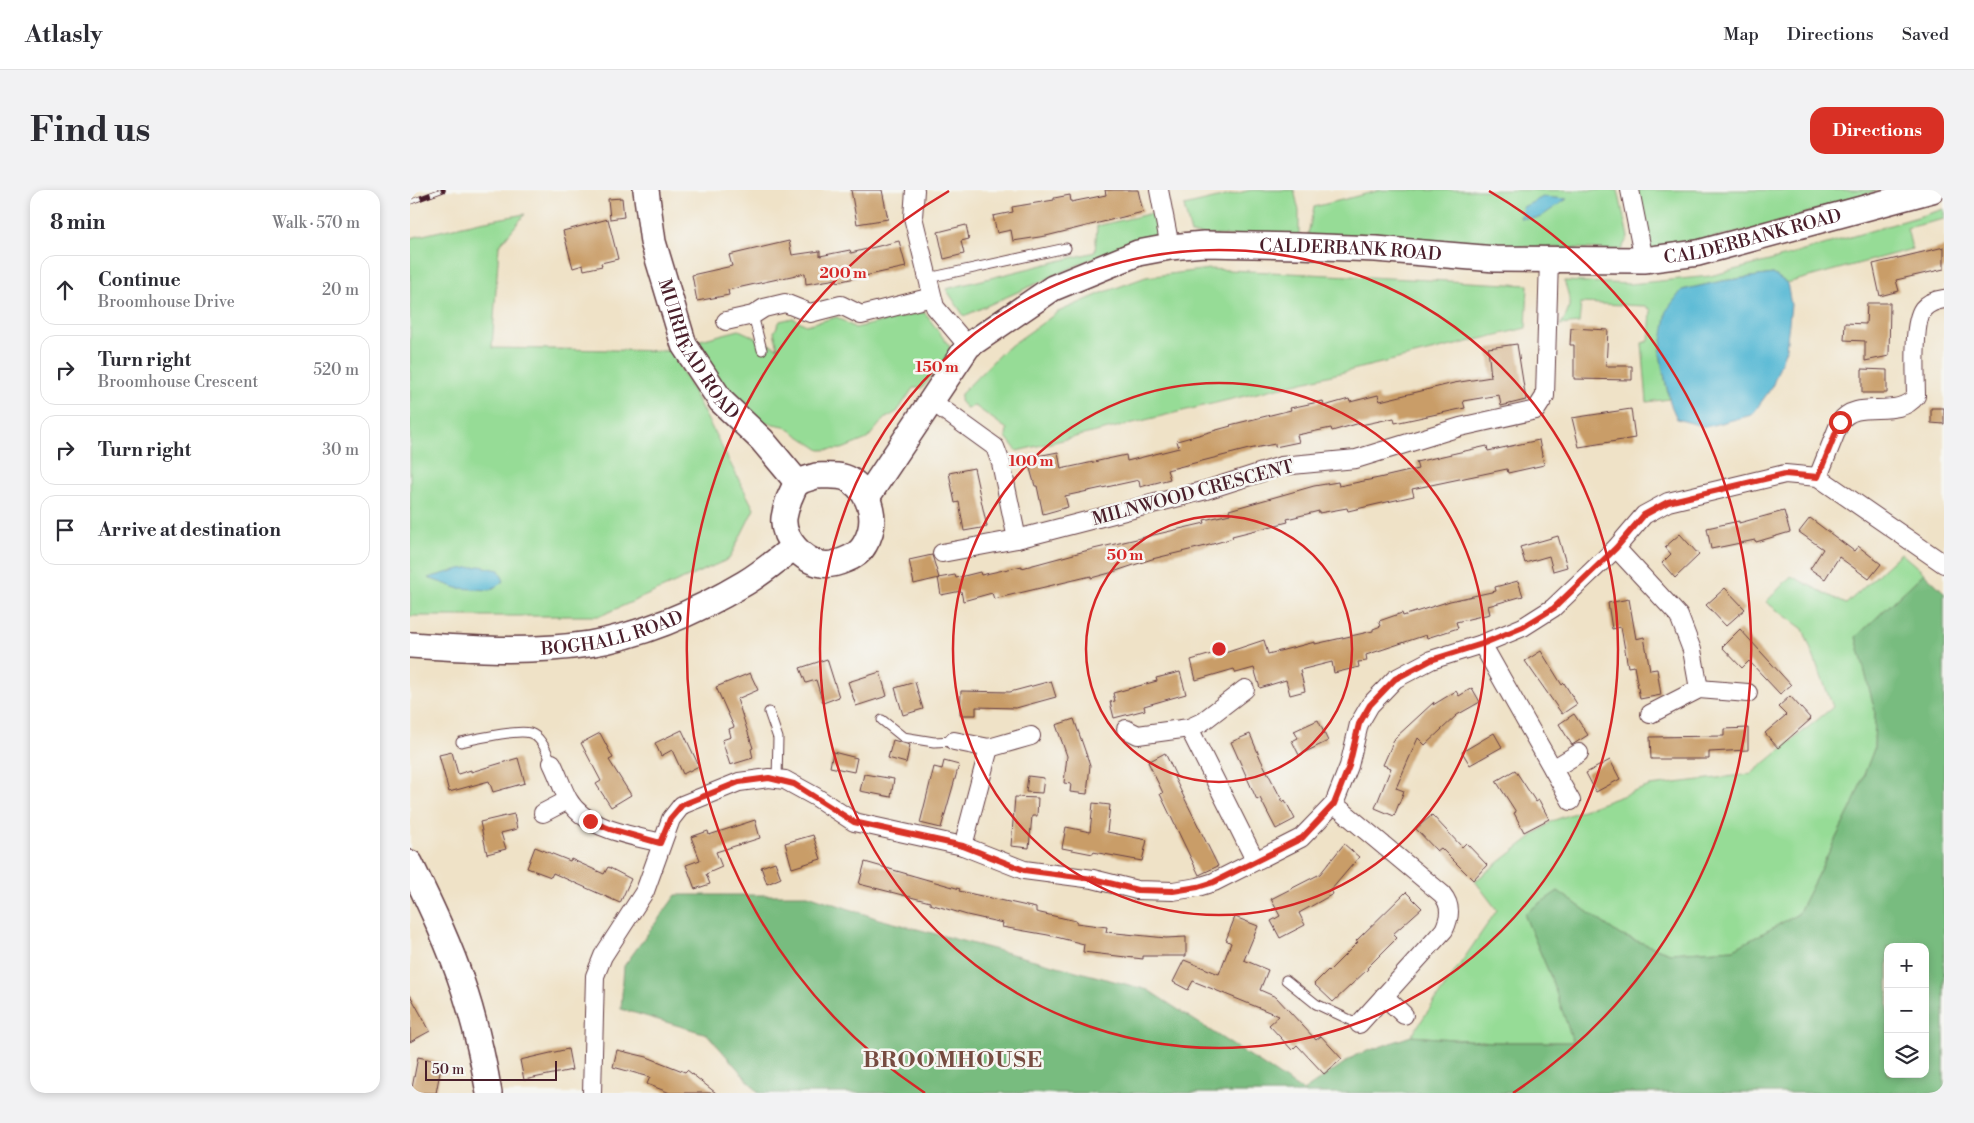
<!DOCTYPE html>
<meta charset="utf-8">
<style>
:root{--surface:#fff;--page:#f2f2f3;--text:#2b2b33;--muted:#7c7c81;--line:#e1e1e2;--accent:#d93025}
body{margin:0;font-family:"Libre Bodoni",serif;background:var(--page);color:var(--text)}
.controls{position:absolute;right:15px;bottom:15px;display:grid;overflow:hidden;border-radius:10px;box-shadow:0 2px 8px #0003}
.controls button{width:45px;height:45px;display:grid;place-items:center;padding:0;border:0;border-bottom:1px solid var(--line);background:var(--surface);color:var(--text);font:25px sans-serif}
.scale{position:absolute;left:15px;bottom:12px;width:132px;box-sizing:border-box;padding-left:5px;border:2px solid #4a1f2b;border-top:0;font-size:14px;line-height:18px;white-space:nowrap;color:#4a1f2b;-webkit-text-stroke:4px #f6f6f2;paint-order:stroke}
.stop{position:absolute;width:15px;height:15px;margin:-11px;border:4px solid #d93025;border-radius:50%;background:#fff}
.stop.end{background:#d93025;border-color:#fff;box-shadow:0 1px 5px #0008}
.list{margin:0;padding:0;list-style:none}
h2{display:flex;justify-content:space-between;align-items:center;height:65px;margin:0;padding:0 20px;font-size:21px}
h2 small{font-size:16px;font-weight:400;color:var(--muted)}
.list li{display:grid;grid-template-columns:32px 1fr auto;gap:15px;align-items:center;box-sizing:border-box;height:70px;margin:0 10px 10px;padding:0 10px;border:1px solid var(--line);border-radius:15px}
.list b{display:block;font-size:19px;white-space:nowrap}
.list p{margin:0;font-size:16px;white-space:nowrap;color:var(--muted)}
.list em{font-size:16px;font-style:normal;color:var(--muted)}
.icon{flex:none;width:28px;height:28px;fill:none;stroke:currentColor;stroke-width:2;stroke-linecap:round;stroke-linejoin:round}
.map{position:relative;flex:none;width:1534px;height:903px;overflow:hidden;border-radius:15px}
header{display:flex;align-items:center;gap:30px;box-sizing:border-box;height:70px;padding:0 25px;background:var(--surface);border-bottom:1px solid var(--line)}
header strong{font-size:24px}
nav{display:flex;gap:28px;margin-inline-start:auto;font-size:18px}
.intro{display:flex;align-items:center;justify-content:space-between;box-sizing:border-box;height:120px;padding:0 30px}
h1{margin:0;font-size:35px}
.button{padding:12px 22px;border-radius:15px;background:var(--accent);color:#fff;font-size:18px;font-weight:700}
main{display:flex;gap:30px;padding:0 30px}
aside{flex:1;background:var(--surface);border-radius:15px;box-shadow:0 2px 8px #0003}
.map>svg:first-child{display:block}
.green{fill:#96dc96;stroke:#707e60}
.forest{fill:#78bc7f;stroke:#616e55;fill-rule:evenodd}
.water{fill:#55b8d4;stroke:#506c80}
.building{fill:#c99d67}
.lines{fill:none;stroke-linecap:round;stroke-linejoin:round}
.lane-casing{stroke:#633c42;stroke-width:11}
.street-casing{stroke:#633c42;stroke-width:20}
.secondary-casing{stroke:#633c42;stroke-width:28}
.lane{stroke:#fff;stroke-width:9}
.street{stroke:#fff;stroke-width:18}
.secondary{stroke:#fff;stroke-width:25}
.rail-casing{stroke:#4a1f2b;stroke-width:5.5}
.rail{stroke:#f6f6f2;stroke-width:4;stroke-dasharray:11;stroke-linecap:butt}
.route{stroke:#d93025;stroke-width:6}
.ring{fill:none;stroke:#d62828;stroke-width:2.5}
.labels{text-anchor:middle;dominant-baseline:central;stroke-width:5;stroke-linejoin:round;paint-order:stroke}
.street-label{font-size:18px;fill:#4a1f2b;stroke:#f6f6f2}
.district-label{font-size:22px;font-weight:bold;letter-spacing:1px;fill:#764b40;stroke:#f6f6f2}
.centre{fill:#d62828;stroke:#f6f6f2;stroke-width:2.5}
.ring-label{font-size:15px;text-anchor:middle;font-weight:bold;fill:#d62828;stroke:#f6f6f2;stroke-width:5;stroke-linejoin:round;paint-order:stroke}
</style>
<header>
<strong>Atlasly</strong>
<nav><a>Map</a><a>Directions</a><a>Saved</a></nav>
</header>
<div class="intro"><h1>Find us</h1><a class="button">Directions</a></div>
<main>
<aside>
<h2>8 min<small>Walk · 570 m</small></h2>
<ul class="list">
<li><svg class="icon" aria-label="ahead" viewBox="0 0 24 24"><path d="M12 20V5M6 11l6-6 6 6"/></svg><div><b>Continue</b><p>Broomhouse Drive</p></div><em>20 m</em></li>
<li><svg class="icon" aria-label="right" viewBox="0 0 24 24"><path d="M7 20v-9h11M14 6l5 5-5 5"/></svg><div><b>Turn right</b><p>Broomhouse Crescent</p></div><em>520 m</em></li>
<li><svg class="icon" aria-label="right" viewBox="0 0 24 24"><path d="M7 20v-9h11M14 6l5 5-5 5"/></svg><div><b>Turn right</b></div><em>30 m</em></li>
<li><svg class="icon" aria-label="arrive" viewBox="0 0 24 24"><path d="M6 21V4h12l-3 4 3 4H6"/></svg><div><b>Arrive at destination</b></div></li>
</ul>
</aside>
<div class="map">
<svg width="1534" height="903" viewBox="0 0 1534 903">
<rect width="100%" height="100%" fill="#f6f6f2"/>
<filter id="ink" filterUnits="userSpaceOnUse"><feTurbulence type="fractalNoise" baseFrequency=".02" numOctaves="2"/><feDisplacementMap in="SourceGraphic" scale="10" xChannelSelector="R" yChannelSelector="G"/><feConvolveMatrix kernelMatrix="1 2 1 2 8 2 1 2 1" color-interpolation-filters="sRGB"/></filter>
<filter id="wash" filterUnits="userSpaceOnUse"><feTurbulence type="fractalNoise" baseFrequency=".0096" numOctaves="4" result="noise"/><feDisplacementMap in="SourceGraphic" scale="20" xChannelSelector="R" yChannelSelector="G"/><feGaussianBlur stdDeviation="1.12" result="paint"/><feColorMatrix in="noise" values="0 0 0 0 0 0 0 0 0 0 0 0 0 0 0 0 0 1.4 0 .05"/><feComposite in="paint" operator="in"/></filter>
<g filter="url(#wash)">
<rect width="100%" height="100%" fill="#efe2c7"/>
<g class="green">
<polygon points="841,0 884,0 889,21 889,49 781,44 774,16"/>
<polygon points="971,0 1208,0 1218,47 1211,60 897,49 904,17"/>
<polygon points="1226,0 1469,0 1347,39 1239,60"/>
<path d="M1534,19V29L1497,38L1502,59L1377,93L1363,84L1312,91L1272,100L1250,164L1259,209L1237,212L1232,153L1239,151L1241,120L1235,116L1171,113L1169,133L1150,135C1162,119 1161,110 1154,91L1220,94L1300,86L1363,70Z"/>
<polygon points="747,22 751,42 747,49 697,62 554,126 536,99 685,62 687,36"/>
<polygon points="115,24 89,56 82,158 262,161 344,319 319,369 190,426 0,426 0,48 70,32"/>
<polygon points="799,79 1118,95 1116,138 607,261 596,247 597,239 565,216 556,218 550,211 551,204 593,161 648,122 692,103 736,87"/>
<polygon points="514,122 540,157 538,165 512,198 503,198 487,222 474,229 457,249 432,259 410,260 374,236 353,232 320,206 283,152 329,140 368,158 364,142 370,131 383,128 396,135 427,127 445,138"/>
<polygon points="1491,363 1514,383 1446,447 1465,521 1464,559 1442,616 1388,724 1324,759 1260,763 1210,745 1148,701 1114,724 1140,785 1164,852 1084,852 1001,846 1087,720 1065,691 1142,631 1240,596 1341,584 1423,517 1393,439 1356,412 1381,386 1436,414"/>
</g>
<path class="forest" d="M1514,383L1534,402V903H349L297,844L211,819L214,776L266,705H398L469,729L738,800L893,901L946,865L1001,846L1084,852H1163L1140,785L1114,724L1148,701L1210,745L1260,763L1324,759L1388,724L1442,616L1464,559L1465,521L1446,447ZM1478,757H1515V884H1478Z"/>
<g class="water">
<polygon points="1133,7 1157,9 1129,28 1110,28 1113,17"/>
<polygon points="1363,84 1377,93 1381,115 1376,159 1362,197 1342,225 1295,237 1267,229 1260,213 1250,164 1257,120 1272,100 1312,91"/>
<polygon points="70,376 89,380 94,391 80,400 47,398 18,388 50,379"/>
</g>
<g id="blocks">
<g class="building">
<polygon points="441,0 472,0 478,29 447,34"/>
<polygon points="695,0 728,0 733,22 636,46 603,51 601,40 587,43 583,26 603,22 602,17 644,10 644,8 660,5 661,12 696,5"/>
<polygon points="212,8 214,27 200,29 198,9"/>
<polygon points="198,29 208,69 191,73 192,76 174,80 173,75 163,78 153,41"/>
<polygon points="556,35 559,49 551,51 554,64 534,69 528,42"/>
<polygon points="379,51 382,65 410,61 410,66 440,60 441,63 489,51 496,77 427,92 427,89 396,94 395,83 318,100 319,105 287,111 282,85 322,76 319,65"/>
<polygon points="1534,57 1534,79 1486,90 1489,101 1470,106 1463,74"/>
<polygon points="1457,113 1480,113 1479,166 1455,171 1455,151 1434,150 1435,133 1456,134"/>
<polygon points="1161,138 1198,140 1196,176 1222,176 1222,190 1164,189 1164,155 1160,155"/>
<polygon points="1107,154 1116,210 1091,216 1089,205 1053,211 1055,218 985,233 984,228 951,235 950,233 922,241 921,238 887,245 889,252 865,257 865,254 839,259 757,280 760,289 730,297 729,290 655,306 658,317 633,324 627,296 625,296 617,268 648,262 651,279 716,265 717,271 769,258 767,251 821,236 820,235 881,220 880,218 913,211 914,216 939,209 940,212 968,205 970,211 1044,193 1081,187 1078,158"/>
<polygon points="1452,179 1477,180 1477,203 1452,203"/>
<polygon points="1521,218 1534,218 1534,234 1521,233"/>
<polygon points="1221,219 1225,248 1169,257 1162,228"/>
<polygon points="1129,250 1134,275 1098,283 1097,279 1002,299 1004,306 968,314 938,321 937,318 909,323 909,321 877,329 878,332 822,346 823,348 796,356 742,369 700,383 681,388 681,386 584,409 582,403 553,411 551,401 531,405 528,388 545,385 546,388 570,382 571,385 612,376 612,378 675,361 795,333 794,330 820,324 819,320 904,296 928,292 929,296 969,288 1008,279 1006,272 1077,256 1078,261"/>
<polygon points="564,278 577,337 554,341 549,312 545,313 539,283"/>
<polygon points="1374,321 1380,342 1346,352 1345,350 1301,359 1297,338 1329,331 1329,333"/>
<polygon points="1400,328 1444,361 1448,356 1471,374 1459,389 1429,367 1415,389 1400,379 1413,359 1389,342"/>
<polygon points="1270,344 1289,365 1265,388 1252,373 1261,364 1255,357"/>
<polygon points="1148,346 1157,377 1143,381 1139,366 1115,373 1110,357"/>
<polygon points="522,365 529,388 504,394 499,370"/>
<polygon points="1108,391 1113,406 1078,416 1080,424 1046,432 1048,438 1017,448 1016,445 956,465 957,471 948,472 949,477 924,483 922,472 890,480 895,501 880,505 876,490 850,498 844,478 826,483 824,479 786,490 781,470 805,463 806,466 854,450 858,464 905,452 905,454 963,441 963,439 971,436 969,431 992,423 993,426 1040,411 1086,401 1085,397"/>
<polygon points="1315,398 1335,419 1316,436 1296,415"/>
<polygon points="1219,409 1226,449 1234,447 1240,480 1247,479 1251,505 1230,509 1224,476 1218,477 1211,437 1202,439 1198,413"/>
<polygon points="1330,439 1381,495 1370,504 1339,471 1332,478 1312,457"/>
<polygon points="1131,461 1152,495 1154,493 1167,514 1152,524 1115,471"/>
<polygon points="417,469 429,507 413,513 406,490 396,493 390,478"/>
<polygon points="470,482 477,506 446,516 438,492"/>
<polygon points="770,482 776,504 734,516 735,520 704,528 700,512 705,511 703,503 747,491 746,488"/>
<polygon points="340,483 348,500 327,509 343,558 341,559 343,568 320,575 312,550 321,547 319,539 324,537 306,497"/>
<polygon points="641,491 646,507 606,518 566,517 566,525 550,525 551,501 600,502"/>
<polygon points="505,492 513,519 493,525 485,498"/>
<polygon points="1062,498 1070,512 1047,525 1015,555 1008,548 986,598 994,601 984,626 965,618 981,578 973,575 985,548 1024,512 1023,515 1046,501 1049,506"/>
<polygon points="1380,506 1401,529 1368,558 1355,543 1376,525 1368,517"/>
<polygon points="1164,524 1178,545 1162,555 1149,534"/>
<polygon points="664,529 680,575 677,604 660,602 661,594 654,593 657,566 646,535"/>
<polygon points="908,530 918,551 889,565 882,551 888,548 884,541"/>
<polygon points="1338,538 1338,560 1299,562 1299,569 1241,569 1240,547 1314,546 1314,539"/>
<polygon points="272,540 289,576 273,584 262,560 251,566 245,553"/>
<polygon points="190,543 203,568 199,570 221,605 201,617 186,594 191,591 171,553"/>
<polygon points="1084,543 1092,557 1060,575 1052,562"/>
<polygon points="840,544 851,570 873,612 875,610 885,629 866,639 850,608 847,610 821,552"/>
<polygon points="483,550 500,555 496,573 478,568"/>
<polygon points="42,562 48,584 61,580 61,582 108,568 115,593 83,602 79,591 39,602 29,565"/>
<polygon points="423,562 447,568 444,582 420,577"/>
<polygon points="755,563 766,586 764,587 808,676 789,685 750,604 753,603 738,572"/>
<polygon points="1200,570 1210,589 1186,602 1176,583"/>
<polygon points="534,571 549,575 531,638 510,633 524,577 532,579"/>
<polygon points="1105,580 1126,612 1129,610 1139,629 1114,642 1104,623 1106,622 1086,591"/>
<polygon points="454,584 484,589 481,607 450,601"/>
<polygon points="618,586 634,588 632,603 616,602"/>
<polygon points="605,607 628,608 627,626 622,626 619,658 601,656"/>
<polygon points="683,613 700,615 697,642 737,650 732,671 683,662 683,664 652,658 656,637 680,642"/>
<polygon points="104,624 107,639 91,643 96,659 77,664 70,632"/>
<polygon points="1022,625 1052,657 1056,653 1077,675 1063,690 1031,658 1027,661 1006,639"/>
<polygon points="345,630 350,648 306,662 312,677 296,684 300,694 285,699 276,675 290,670 281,647 298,641 299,645"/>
<polygon points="403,645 411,669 382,678 375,653"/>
<polygon points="934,654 949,667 921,700 923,704 889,723 895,735 870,748 861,731 870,726 861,709 910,684"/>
<polygon points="125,657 160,671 161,669 194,684 198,677 221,689 210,713 143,683 141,687 117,678"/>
<polygon points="365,672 371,688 357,694 351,677"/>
<polygon points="455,672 550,699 549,701 626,718 626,722 666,731 666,733 697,737 696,742 756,748 776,747 776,766 733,766 733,769 673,762 674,754 638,745 592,737 593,733 557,725 520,714 520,712 449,694"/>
<polygon points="996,702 1012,718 983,744 987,748 957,778 958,779 923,812 904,794 918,780 919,781 948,752 946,751"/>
<polygon points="825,727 848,736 834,770 858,780 850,800 866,807 906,850 911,846 932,869 914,884 887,855 882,860 859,835 869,826 783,791 778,800 763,792 774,770 809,784 821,753 816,750"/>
<polygon points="0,805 20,841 0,852"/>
<polygon points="158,859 162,880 114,890 110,870"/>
<polygon points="207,860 237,867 275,882 277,880 306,903 260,903 237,894 240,887 203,877"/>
<polygon points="8,867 32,872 26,903 1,903"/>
</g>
</g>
</g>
<g filter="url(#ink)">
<use href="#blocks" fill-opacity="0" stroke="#633c42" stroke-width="1"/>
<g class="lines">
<defs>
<g id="lane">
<polyline points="518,88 656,58"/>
<polyline points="343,125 352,160"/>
<polyline points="359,522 368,548 367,589"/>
<polyline points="472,530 493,547 524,552 544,551"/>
<path d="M51,552C65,549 107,539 120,543C132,547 137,563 142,573"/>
<polyline points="876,790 906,814 949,834"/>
</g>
<g id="street">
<polyline points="505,0 503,27 525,117 558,156"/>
<polyline points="749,0 760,57"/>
<polyline points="1220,0 1234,70"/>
<polyline points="316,131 343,125 354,118 375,113 400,123 431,115 451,125 522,107"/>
<polyline points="520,210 585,257 591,273 607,349 796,300 871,276 946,269 1050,237 1126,220 1135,206 1139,69"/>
<path d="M1408,287L1430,232C1447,207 1487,231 1506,206C1506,187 1502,134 1513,119C1518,113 1527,110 1534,109"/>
<polyline points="1206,358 1269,426 1282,460 1289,499"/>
<polyline points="532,363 607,349"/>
<polyline points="1072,454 1161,611"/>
<polyline points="1240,524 1289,499 1338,503"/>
<polyline points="779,538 845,670"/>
<polyline points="716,539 728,545 779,538 792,532 835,499"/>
<polyline points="544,551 579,558 621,546"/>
<path d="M142,573C148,585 152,598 158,609C175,639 220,645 251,653"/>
<polyline points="1143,579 1169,563"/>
<path d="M924,614L1032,704C1042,716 1040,727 1034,740L949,834"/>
<polyline points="133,623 158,610"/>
<polyline points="553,656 579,558"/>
<polyline points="974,806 994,825"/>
<polyline points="182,903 185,786 193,766 235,701 261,629 272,615 329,592 359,588 375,590 406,607 444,632 553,656 614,680 683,689 727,700 763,701 788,697 804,692 891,648 924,614 939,576 949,534 960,515 985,489 1021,470 1072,454 1113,437 1143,418 1206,358 1234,325 1258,312 1375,284 1408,287 1534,374"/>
</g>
<g id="secondary">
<path id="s1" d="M236,0L243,52L274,155L311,211L352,250L388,293"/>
<path d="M406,286C416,286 431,284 440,290C462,304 468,332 455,354C451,362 443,367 435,370C428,373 420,376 412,374C393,371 372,349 374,328C375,322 377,315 379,309C381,305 384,296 388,293C393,289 401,288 406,286Z"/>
<path id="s2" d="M457,307L558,156L643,98L728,63L760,57L794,54L888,56L966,59L1085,69L1234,70L1288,63L1522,0"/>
<path id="s3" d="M0,455C60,459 119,463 179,454C233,445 288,421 335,393C352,383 368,369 384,357"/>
<path d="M0,673C20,714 40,756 54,799C65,833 73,868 79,903"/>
</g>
</defs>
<use href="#lane" class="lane-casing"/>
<use href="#street" class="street-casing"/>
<use href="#secondary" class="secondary-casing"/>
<use href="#lane" class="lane"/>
<use href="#street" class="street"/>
<use href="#secondary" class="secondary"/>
<defs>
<polyline id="rail" points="0,12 33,0"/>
</defs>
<use href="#rail" class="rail-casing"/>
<use href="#rail" class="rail"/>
</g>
</g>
<g class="lines" filter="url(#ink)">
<polyline class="route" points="180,631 200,639 250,653 260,629 272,615 329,592 359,588 384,594 444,632 553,656 614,680 683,689 727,700 763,701 788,697 804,692 892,648 924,614 939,576 949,534 960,515 985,489 1021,470 1072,454 1113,437 1144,418 1206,358 1234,325 1258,312 1375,284 1408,287 1430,232"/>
</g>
<g class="ring">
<circle cx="809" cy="459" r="133"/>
<circle cx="809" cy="459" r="266"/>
<circle cx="809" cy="459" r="399"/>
<path d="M515 903A532 532 0 0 1 539 1M1079 1A532 532 0 0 1 1103 903"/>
</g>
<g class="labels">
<g class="street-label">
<text stroke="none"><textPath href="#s2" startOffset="995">CALDERBANK ROAD</textPath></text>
<text stroke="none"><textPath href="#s2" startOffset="590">CALDERBANK ROAD</textPath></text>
<text stroke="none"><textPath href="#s1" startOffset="170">MUIRHEAD ROAD</textPath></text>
<text transform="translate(783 303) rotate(-15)">MILNWOOD CRESCENT</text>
<text stroke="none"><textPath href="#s3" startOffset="204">BOGHALL ROAD</textPath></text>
</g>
<g class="district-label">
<text x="543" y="870">BROOMHOUSE</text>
</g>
</g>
<circle cx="809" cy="459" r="8" class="centre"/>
<g class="ring-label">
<text x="433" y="88">200 m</text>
<text x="527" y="182">150 m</text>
<text x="621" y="276">100 m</text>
<text x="715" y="370">50 m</text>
</g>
</svg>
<div class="controls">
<button>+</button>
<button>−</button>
<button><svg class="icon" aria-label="layers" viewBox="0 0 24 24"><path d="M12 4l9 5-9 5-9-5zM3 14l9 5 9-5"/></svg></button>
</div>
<div class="scale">50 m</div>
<div class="stop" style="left:1430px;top:232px"></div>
<div class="stop end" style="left:180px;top:631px"></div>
</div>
</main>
